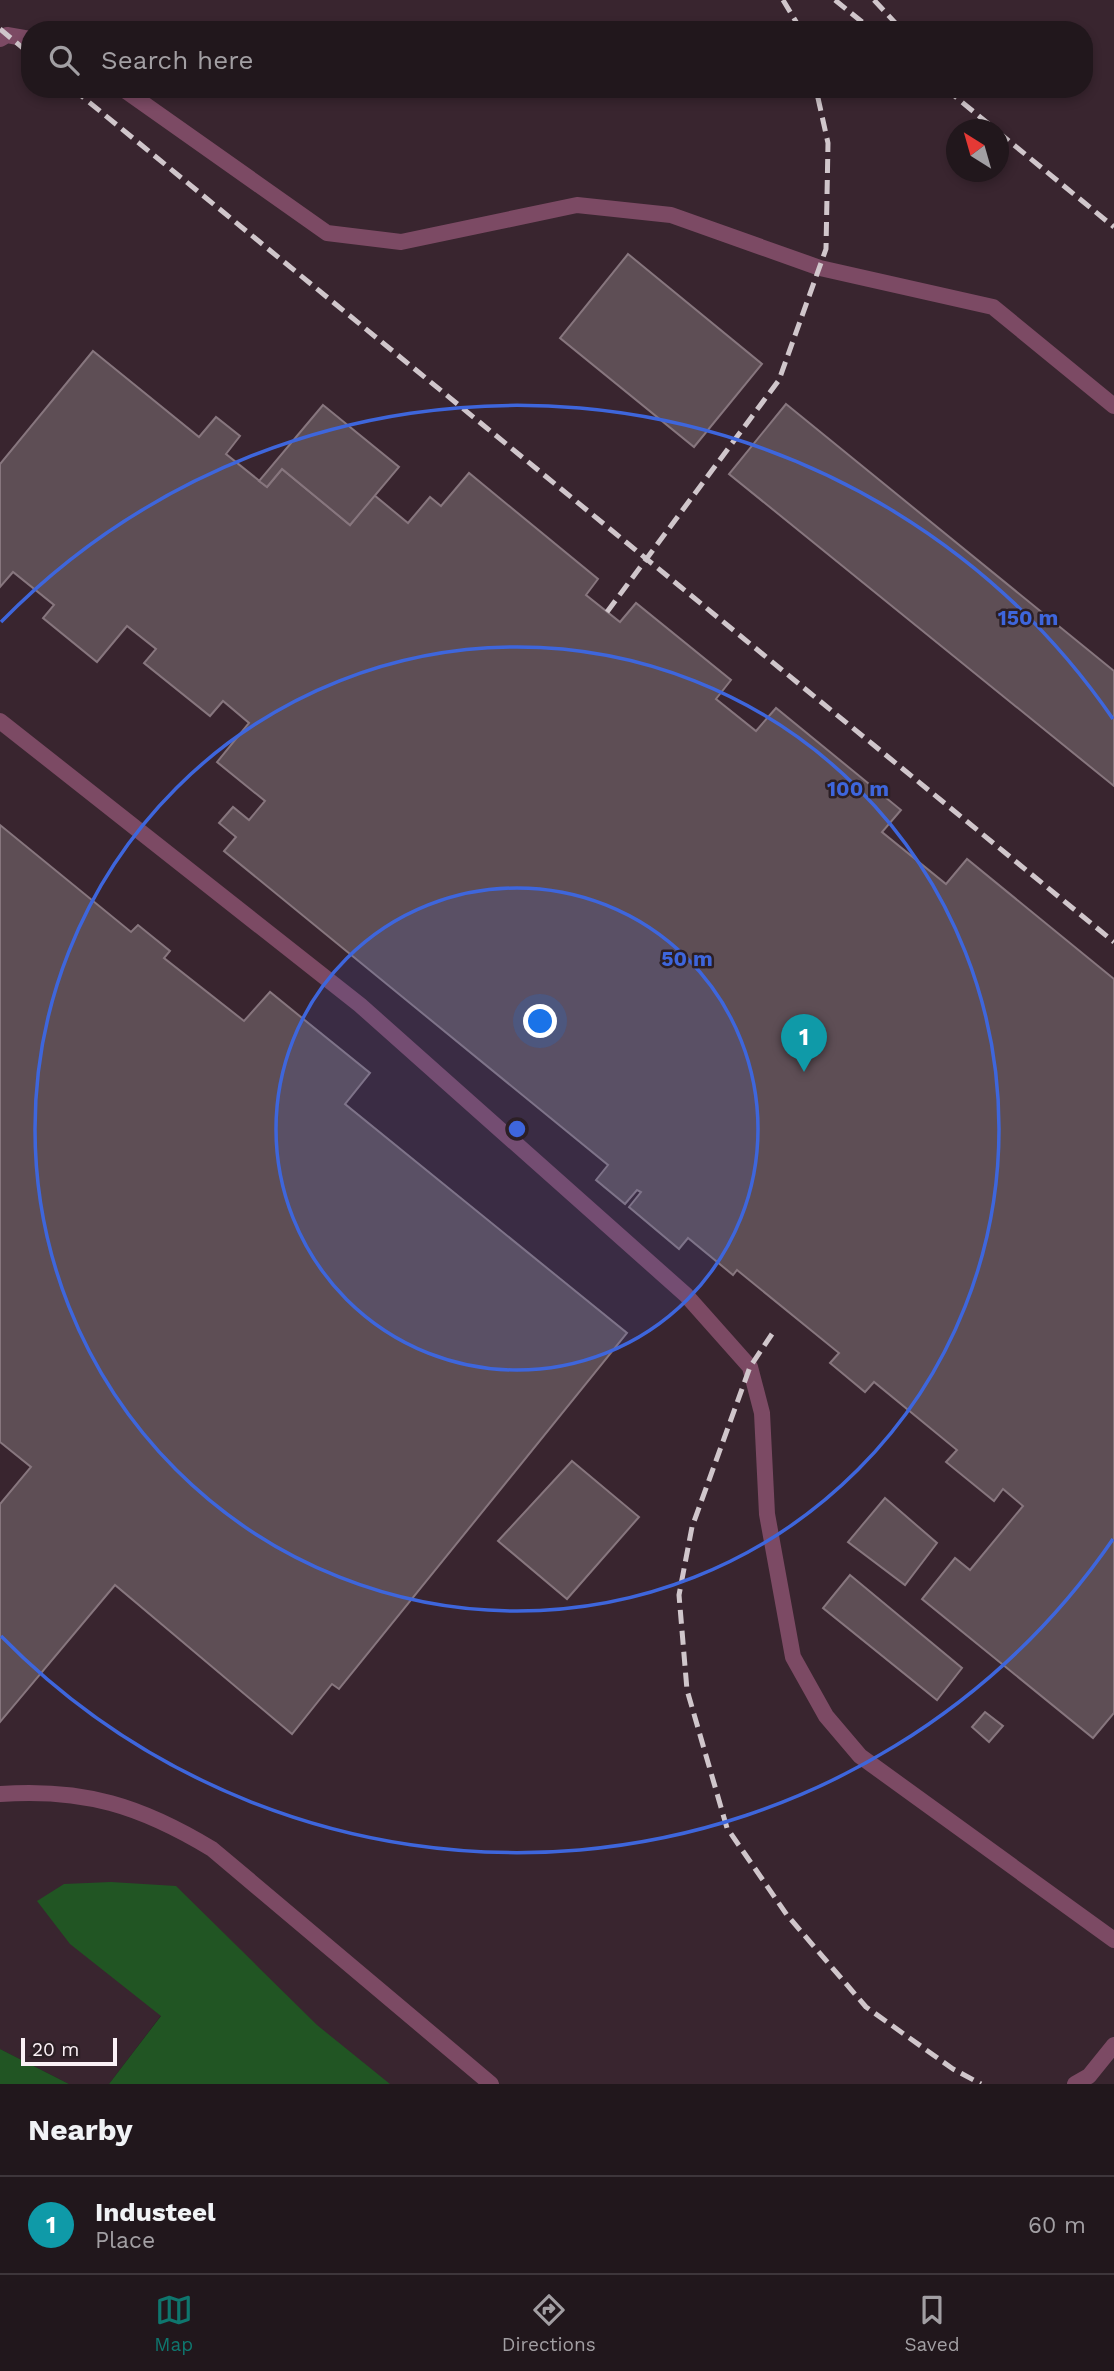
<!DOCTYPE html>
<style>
:root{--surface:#21171c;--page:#2d2429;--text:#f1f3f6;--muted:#a29fa3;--line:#3e363b;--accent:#0f766e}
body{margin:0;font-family:"Work Sans",sans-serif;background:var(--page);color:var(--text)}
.compass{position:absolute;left:946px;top:119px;width:63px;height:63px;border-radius:50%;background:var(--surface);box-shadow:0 4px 10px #0003;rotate:323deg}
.scale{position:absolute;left:21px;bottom:18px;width:96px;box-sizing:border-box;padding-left:7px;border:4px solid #fbf1f6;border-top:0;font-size:19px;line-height:24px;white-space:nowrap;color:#fbf1f6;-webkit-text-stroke:5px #2c1f25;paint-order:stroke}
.you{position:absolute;left:541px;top:1022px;width:24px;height:24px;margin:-18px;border:5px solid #fff;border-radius:50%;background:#1a73e8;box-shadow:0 0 0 10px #1a73e833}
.badge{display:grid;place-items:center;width:46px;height:46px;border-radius:50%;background:var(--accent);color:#fff;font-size:23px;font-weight:700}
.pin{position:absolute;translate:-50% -58px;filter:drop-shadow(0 2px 4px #0008)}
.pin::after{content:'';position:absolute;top:37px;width:24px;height:21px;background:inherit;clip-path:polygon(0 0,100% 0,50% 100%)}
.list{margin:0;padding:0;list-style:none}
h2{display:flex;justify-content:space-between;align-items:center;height:91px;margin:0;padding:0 28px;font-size:30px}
h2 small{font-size:23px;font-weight:400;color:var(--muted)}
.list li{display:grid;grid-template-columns:46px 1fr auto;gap:21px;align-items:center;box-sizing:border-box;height:98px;padding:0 28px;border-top:2px solid var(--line)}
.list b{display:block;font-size:26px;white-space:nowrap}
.list p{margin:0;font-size:23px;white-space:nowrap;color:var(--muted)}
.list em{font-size:23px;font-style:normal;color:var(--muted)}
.icon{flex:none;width:38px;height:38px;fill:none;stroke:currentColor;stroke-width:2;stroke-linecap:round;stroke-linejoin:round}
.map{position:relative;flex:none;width:1114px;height:2084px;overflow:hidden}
.search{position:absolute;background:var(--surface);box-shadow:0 4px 10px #0003;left:21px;right:21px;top:21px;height:77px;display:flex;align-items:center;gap:18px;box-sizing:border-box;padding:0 24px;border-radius:28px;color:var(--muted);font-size:26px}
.sheet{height:189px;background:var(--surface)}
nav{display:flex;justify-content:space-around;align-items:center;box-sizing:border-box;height:98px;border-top:2px solid var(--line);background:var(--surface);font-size:19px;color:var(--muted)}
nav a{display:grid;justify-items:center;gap:4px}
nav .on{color:var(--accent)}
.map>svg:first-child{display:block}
.built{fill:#39252f;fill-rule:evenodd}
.green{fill:#215523}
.building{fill:#5e4e55;stroke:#87767e;stroke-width:2}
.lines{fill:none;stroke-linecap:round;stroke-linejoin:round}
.service{stroke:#7c4a64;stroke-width:16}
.rail{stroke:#d0c6cb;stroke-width:5;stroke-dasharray:14 7;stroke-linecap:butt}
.ring{fill:none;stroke:#3e66dc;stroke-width:3.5}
.centre{fill:#3e66dc;stroke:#2c1f25;stroke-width:3.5}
.ring-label{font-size:21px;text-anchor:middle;font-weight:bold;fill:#3e66dc;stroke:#2c1f25;stroke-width:5;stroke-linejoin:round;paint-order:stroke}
</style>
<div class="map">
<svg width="1114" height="2084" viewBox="0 0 1114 2084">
<rect width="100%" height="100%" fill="#2c1f25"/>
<path class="built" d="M0,0H1114V2084H308L181,1989L109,2084H69L0,2049ZM30,30H1084V89H30ZM956,130H998V172H956Z"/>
<g class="green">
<polygon points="111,1882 176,1886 317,2025 390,2084 109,2084 161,2016 70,1944 37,1901 64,1884"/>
<polygon points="0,2049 69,2084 0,2084"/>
</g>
<g class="building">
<polygon points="628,254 762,364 694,447 560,338"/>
<polygon points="93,351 199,437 216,417 240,436 226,454 267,487 282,469 350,525 374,495 408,523 430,497 441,506 469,473 598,579 586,595 620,622 636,603 731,680 716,699 756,731 776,708 901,810 882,832 946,884 967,859 1114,979 1114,1713 1093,1738 922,1599 955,1558 970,1570 1023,1506 1003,1489 994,1501 946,1462 957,1450 874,1382 865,1392 830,1363 839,1353 737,1270 733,1275 688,1238 679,1249 629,1207 641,1192 637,1190 625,1204 596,1180 608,1165 224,851 236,837 219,823 233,807 249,820 265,801 217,762 249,723 223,701 210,716 144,663 156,649 127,626 97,662 43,618 54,605 13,572 0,587 0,464"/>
<polygon points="786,404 1114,671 1114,786 729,474"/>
<polygon points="323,405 399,467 350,525 282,469 267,487 259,481"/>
<polygon points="0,825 131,932 138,925 170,951 164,958 244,1021 270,992 370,1073 345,1104 627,1333 339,1689 332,1684 292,1734 115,1585 0,1722 0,1504 31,1467 0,1442"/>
<polygon points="572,1461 639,1517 567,1599 498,1541"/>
<polygon points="885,1498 937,1543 905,1585 848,1542"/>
<polygon points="850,1575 962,1668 937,1700 823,1608"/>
<polygon points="985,1712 1003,1726 989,1742 972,1727"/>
</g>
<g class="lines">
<g class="service">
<polyline points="0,39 7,35 30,39"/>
<polyline points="123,89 327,233 401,242 577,205 671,215 820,268 993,307 1114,406"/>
<polyline points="0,721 360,1005 686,1295 750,1367 762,1413 767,1514 793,1657 826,1716 860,1756 1114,1940"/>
<path d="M0,1794C84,1788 141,1806 212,1849L491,2084"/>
<polyline points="1075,2084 1089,2076 1114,2045"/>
</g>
<g class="rail">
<polyline points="783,0 801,30"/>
<polyline points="835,0 872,30"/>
<polyline points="874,0 902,30"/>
<polyline points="0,29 30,54"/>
<polyline points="73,89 1114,942"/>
<polyline points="946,89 996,130"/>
<polyline points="998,132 1114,227"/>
<polyline points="607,612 779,380 826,249 828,143 816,89"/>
<polyline points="772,1334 750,1367 692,1527 679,1595 687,1690 727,1828 787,1915 866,2007 953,2069 981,2084"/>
</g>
</g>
<circle cx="517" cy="1129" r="241" fill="#3e66dc" fill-opacity=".12"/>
<g class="ring">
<circle cx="517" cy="1129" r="241"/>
<circle cx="517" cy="1129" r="482"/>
<path d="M1113 1539A723 723 0 0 1 1 1636M1 622A723 723 0 0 1 1113 719"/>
</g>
<circle cx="517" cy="1129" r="10" class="centre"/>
<g class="ring-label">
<text x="1028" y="625">150 m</text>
<text x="858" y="796">100 m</text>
<text x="687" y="966">50 m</text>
</g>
</svg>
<svg class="compass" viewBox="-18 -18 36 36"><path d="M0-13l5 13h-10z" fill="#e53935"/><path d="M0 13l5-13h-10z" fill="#a29fa3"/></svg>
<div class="scale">20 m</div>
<div class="you"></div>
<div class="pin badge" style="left:804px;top:1072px;background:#0f9aa8">1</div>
<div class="search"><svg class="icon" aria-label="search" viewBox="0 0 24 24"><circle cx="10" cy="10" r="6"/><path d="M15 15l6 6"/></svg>Search here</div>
</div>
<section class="sheet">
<h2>Nearby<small></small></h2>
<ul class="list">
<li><span class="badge" style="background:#0f9aa8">1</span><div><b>Industeel</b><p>Place</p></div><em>60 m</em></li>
</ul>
</section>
<nav>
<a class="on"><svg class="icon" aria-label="map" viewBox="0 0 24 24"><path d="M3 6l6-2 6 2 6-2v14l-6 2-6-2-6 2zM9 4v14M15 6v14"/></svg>Map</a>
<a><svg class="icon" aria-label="directions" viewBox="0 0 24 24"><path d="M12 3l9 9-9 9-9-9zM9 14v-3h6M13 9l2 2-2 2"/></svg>Directions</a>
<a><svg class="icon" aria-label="saved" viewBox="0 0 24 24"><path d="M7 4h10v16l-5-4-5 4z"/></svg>Saved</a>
</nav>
